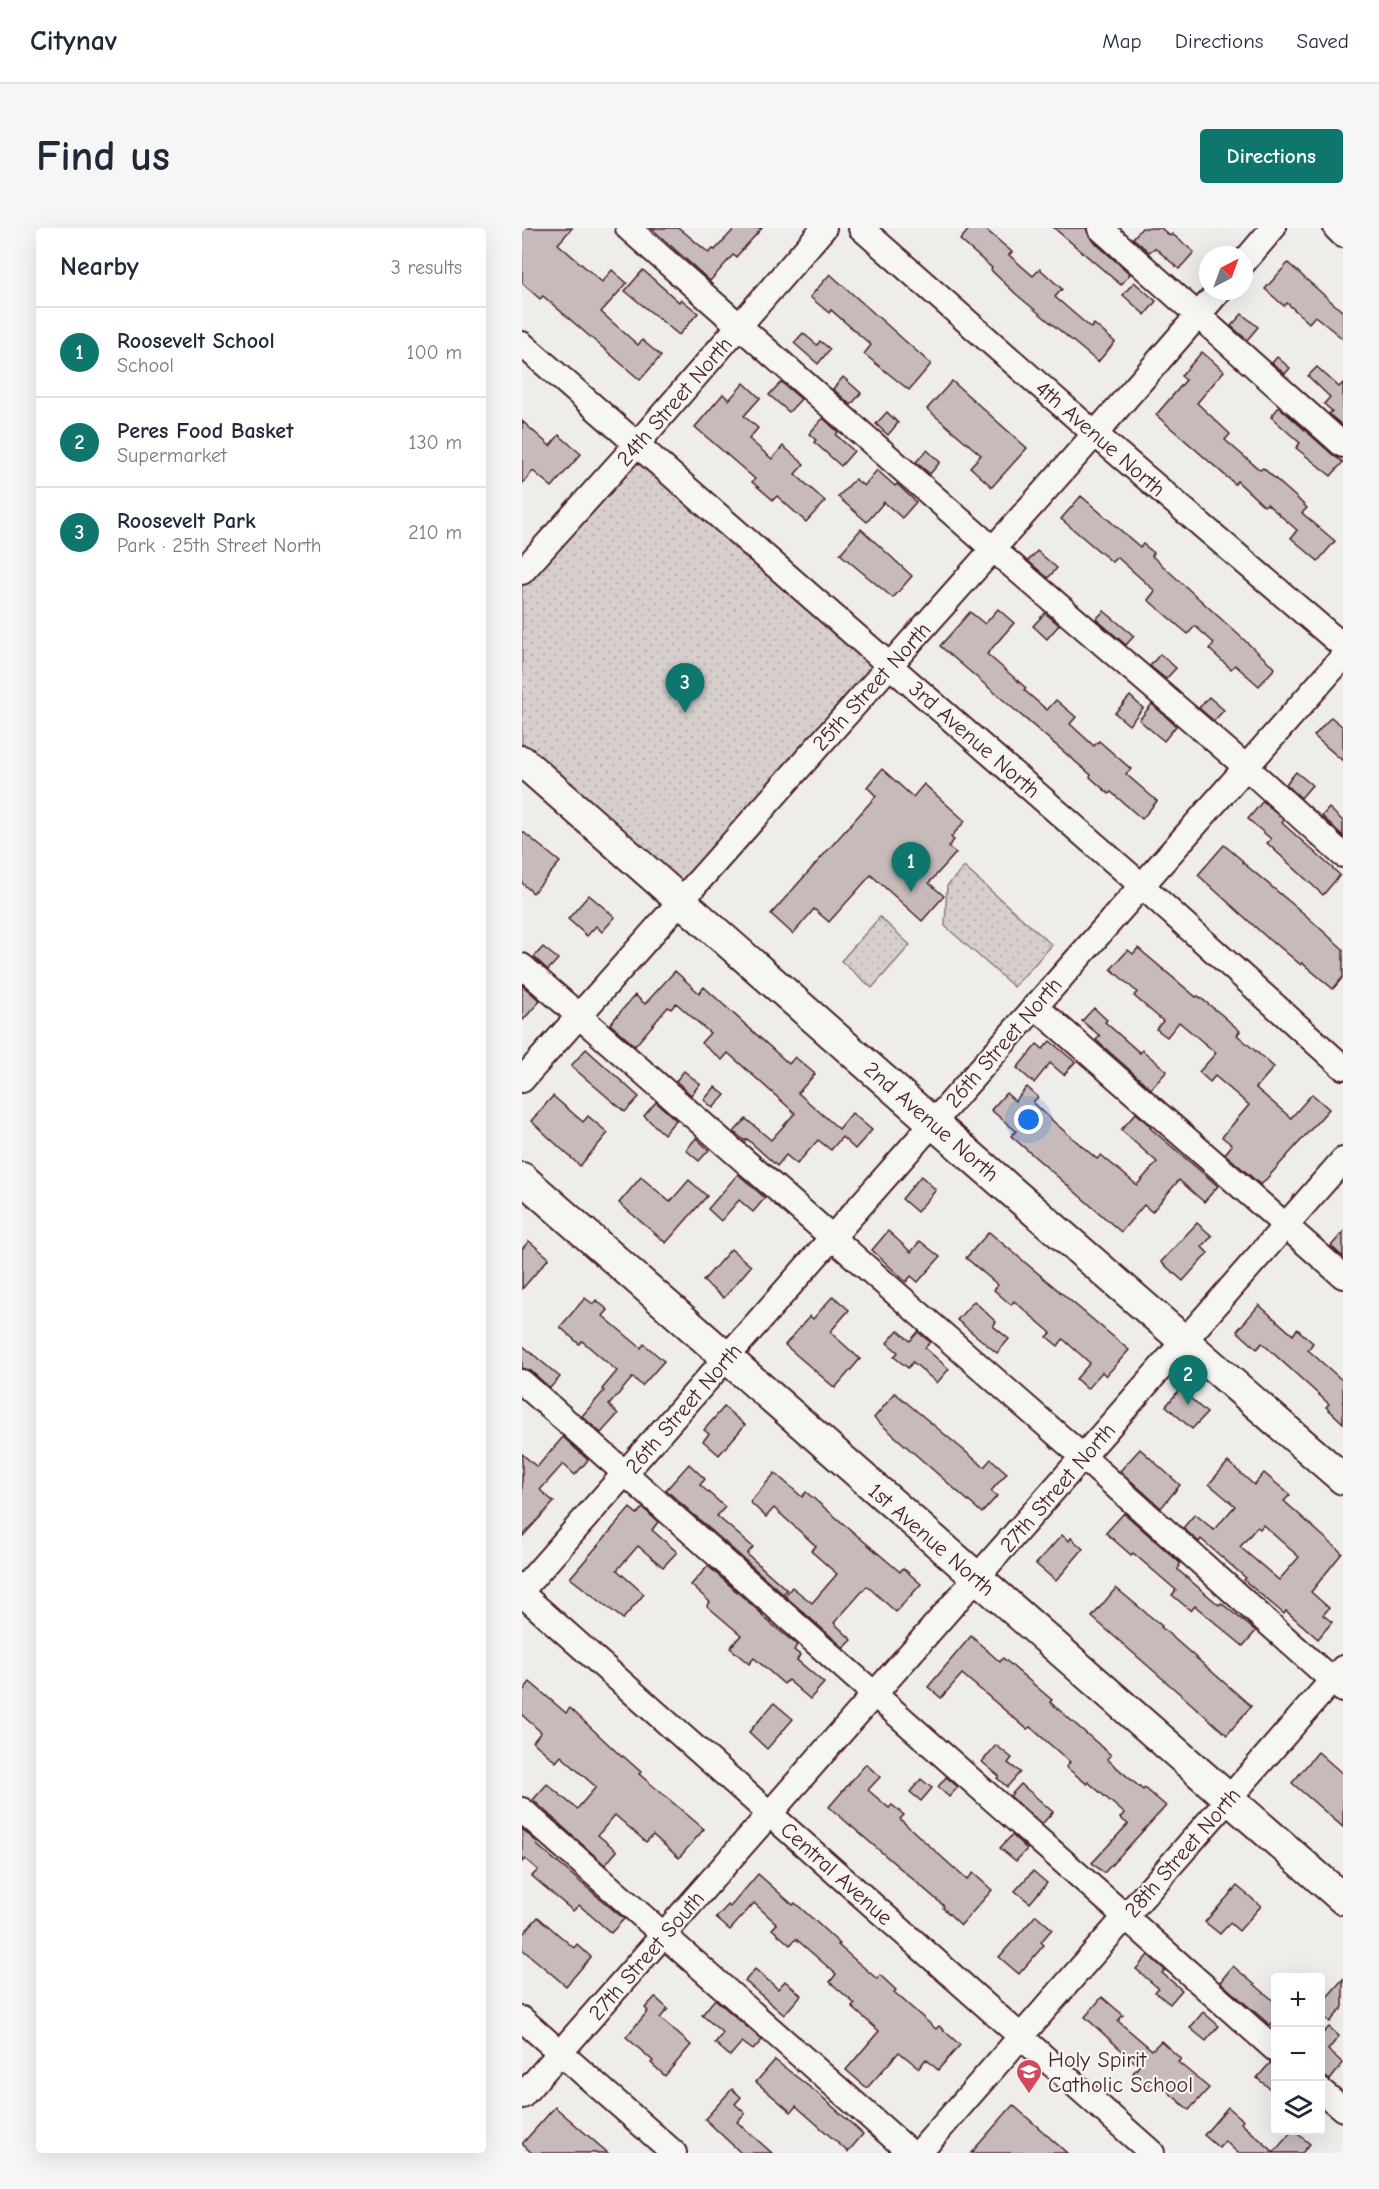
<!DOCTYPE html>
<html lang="en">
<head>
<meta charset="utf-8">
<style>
  :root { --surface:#fff; --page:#f6f6f7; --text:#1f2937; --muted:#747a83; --line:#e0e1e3; --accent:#0f766e }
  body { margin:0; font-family:"Comic Neue",sans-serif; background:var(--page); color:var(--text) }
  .controls { position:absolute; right:18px; bottom:18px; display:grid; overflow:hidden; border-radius:6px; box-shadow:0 6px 24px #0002 }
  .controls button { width:54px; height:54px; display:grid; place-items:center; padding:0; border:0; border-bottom:2px solid var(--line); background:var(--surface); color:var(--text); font:30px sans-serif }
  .compass { position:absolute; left:677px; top:18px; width:54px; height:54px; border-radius:50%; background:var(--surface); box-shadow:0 6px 24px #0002; rotate:41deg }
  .you { position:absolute; left:507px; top:892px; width:21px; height:21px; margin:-15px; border:4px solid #fff; border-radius:50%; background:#1a73e8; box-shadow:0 0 0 9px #1a73e833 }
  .badge { display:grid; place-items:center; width:39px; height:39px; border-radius:50%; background:var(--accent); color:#fff; font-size:20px; font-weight:700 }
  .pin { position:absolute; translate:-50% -50px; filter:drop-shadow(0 2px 3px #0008) }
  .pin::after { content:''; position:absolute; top:32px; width:21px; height:18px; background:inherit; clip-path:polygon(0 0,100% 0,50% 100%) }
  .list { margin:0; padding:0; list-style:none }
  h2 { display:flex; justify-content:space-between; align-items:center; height:78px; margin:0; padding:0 24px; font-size:26px }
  h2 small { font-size:20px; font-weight:400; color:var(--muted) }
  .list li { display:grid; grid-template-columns:39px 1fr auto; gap:18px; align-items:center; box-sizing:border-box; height:90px; padding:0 24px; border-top:2px solid var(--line) }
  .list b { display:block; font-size:22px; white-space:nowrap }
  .list p { margin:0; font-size:20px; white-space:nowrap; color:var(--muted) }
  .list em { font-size:20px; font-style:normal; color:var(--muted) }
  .icon { flex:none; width:33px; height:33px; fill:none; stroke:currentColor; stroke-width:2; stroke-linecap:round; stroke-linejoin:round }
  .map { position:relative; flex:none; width:821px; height:1925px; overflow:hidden; border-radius:6px }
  header { display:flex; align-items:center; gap:36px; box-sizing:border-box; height:84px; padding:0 30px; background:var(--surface); border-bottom:2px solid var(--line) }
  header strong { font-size:28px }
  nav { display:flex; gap:33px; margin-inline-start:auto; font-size:21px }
  .intro { display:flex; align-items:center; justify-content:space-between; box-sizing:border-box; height:144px; padding:0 36px }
  h1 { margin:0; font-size:42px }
  .button { padding:15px 27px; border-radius:6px; background:var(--accent); color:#fff; font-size:21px; font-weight:700 }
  main { display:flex; gap:36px; padding:0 36px }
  aside { flex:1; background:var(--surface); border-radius:6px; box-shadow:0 6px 24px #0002 }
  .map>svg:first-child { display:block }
  .park { fill:url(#park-dots); stroke:#90777c; stroke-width:1.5 }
  .building { fill:#c6babb; stroke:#4a1f2b; stroke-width:1.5; fill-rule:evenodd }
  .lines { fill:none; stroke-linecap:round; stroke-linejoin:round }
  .minor-casing { stroke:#4a1f2b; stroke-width:28 }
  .major-casing { stroke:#4a1f2b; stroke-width:34 }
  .minor { stroke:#f6f6f2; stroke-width:24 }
  .major { stroke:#f6f6f2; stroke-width:30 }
  .labels { text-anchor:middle; stroke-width:4.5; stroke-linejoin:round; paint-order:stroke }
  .street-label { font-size:22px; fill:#4a1f2b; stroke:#f6f6f2 }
  .poi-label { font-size:22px; fill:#4a1f2b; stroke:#f6f6f2; text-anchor:start }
</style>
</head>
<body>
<header>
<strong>Citynav</strong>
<nav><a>Map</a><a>Directions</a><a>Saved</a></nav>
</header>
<div class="intro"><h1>Find us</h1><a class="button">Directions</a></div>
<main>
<aside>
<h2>Nearby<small>3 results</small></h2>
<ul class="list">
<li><span class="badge">1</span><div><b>Roosevelt School</b><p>School</p></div><em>100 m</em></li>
<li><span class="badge">2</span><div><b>Peres Food Basket</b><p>Supermarket</p></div><em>130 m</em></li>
<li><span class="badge">3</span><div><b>Roosevelt Park</b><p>Park · 25th Street North</p></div><em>210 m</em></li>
</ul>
</aside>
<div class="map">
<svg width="821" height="1925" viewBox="0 0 821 1925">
  <defs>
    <pattern id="park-dots" width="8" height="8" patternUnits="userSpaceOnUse" patternTransform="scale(1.5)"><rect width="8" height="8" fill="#d7cfce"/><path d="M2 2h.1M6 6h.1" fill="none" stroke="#bab1b1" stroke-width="1.8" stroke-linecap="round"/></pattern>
  </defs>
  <rect width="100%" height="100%" fill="#efedea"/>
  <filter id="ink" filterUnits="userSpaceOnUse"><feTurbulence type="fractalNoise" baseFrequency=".0167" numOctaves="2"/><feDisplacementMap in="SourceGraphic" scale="12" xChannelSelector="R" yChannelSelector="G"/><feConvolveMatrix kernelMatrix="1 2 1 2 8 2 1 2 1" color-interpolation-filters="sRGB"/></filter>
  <g filter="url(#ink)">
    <g class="park">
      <polygon points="115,216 368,437 159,672 0,533 0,344"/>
      <polygon points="442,639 530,717 492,759 423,698 425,658"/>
      <polygon points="358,689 388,717 350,760 319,733"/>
    </g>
    <g class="building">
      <polygon points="0,0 50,0 36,16 80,54 90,42 105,55 79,84 116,117 120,112 139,128 118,152 21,68 18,71 0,55"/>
      <polygon points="129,0 157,0 187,25 191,21 193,22 213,0 240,0 214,29 211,27 188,53"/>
      <polygon points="448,0 462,0 490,24 487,27 511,48 518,41 540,61 533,69 569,100 572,96 593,114 576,134 495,67 469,42 470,40 438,12"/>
      <polygon points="532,0 564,0 569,11 608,46 599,57"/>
      <polygon points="620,0 639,0 648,8 650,6 672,24 657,41 633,20 627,24 611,10"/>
      <polygon points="766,35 821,84 821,111 793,88 787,95 765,75 762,78 743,61"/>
      <polygon points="121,42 157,74 159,71 176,85 157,107 103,63"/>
      <polygon points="308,46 409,136 387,162 342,126 349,117 309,82 307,85 288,69"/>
      <polygon points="612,54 634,73 623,87 601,67"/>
      <polygon points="720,86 736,99 725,112 709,98"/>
      <polygon points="281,105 295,117 298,113 308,121 296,136 272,115"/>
      <polygon points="680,124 702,143 675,175 708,206 703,212 738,242 741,240 775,270 785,280 780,285 813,313 796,333 769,310 775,302 745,276 742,278 715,253 713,256 634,187 664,152 659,148"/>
      <polygon points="755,129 768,140 763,146 750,135"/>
      <polygon points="795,139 817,159 821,155 821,198 807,186 810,183 802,176 808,169 786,148"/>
      <polygon points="321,149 339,165 329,177 311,161"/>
      <polygon points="430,153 505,220 470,259 448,239 459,227 405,181"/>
      <polygon points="259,154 279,171 267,184 247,167"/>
      <polygon points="222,155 238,170 222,188 236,200 227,211 250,231 261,218 282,236 273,246 303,273 284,294 255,268 251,272 230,254 233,251 173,199 201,166 207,172"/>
      <polygon points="757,179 812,228 821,234 809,248 774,220 778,215 749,189"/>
      <polygon points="365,184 376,195 366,207 354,196"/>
      <polygon points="301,190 316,204 314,207 332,223 319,238 292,214 294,212 287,206"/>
      <polygon points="0,193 28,218 37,207 59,226 30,259 11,243 0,256"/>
      <polygon points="405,222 418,234 408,246 394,234"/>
      <polygon points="355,242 373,258 375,256 394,274 380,290 362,274 345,294 316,269 333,251 342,258"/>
      <polygon points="559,268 618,319 621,316 632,325 630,328 753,440 737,458 713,437 709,441 687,421 692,415 673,398 666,406 626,372 633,363 595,329 590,334 539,291"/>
      <polygon points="339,301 390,348 371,370 318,326"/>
      <polygon points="515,323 535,340 526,350 506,333"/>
      <polygon points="476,381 492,395 465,426 504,460 502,462 525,482 534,472 554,489 548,496 572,518 577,513 609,541 604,546 635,573 620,591 589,564 587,566 568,549 569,547 418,418 448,384 463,396"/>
      <polygon points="582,383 612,408 604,417 574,391"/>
      <polygon points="523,385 537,397 525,411 511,398"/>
      <polygon points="638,426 654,440 644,451 628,438"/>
      <polygon points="608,468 621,480 607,497 593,485"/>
      <polygon points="687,469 702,482 692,493 677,480"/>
      <polygon points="630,476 654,498 642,513 617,492"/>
      <polygon points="809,489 821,499 821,533 792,508"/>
      <polygon points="360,541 391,569 402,556 443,593 429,609 432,612 426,619 434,625 407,655 422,668 400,693 349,647 307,694 292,681 271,706 249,686 354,568 345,559"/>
      <polygon points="774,544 790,557 779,570 764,556"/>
      <polygon points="741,573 762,592 760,595 818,647 801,667 745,615 749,611 726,591"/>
      <polygon points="807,580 821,593 821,608 800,588"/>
      <polygon points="0,603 38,634 11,665 0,655"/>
      <polygon points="702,617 721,633 720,634 780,684 821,721 821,749 811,761 780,735 779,737 753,715 752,716 676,647"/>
      <polygon points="67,667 93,689 80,704 74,698 65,708 46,691"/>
      <polygon points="21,719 36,731 26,742 12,729"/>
      <polygon points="616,720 674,769 676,768 700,787 718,803 715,807 752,839 734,860 769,890 790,866 807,881 739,957 703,926 710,917 700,909 727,877 693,848 688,854 677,844 694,825 657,794 645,809 634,801 641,793 612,768 615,764 589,741 606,722 611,726"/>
      <polygon points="153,743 177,765 182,759 267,836 273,829 293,846 276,865 317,901 330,885 350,902 333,921 320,909 309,922 296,912 275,936 264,927 255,938 225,911 223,913 212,904 224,891 249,912 273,885 206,825 200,832 179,815 188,805 154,775 149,781 146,779 113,818 88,796 113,767 123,776"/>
      <polygon points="0,757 18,773 0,793"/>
      <polygon points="572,780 585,792 583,794 618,825 620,822 645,843 629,861 574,812 578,808 560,793"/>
      <polygon points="528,813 553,834 542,847 528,835 512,855 495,840 515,816 521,821"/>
      <polygon points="64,821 117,869 103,884 49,838"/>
      <polygon points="162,843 178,856 169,867 154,853"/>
      <polygon points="193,859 203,867 191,880 182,872"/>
      <polygon points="505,859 516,869 511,874 533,895 575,931 579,927 615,957 635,934 599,902 614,885 629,899 628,900 696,958 682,974 657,952 630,984 622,977 599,1004 489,908 494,903 469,882 484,865 493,873"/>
      <polygon points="31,868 61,894 66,888 86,905 58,938 9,893"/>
      <polygon points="134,874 154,892 142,906 122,888"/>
      <polygon points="174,910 187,922 177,933 164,922"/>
      <polygon points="216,946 243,970 231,984 217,972 199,993 186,981"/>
      <polygon points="399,948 414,962 395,984 380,971"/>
      <polygon points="119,949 148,974 167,952 185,968 144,1015 97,975"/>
      <polygon points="675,995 690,1008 680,1019 686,1025 661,1053 639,1034"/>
      <polygon points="366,1003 389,1024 398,1013 418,1029 396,1054 389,1048 384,1054 350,1022"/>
      <polygon points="467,1004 607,1122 584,1148 580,1144 565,1161 554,1151 568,1135 541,1111 536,1118 525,1109 529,1105 492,1073 489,1077 472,1062 476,1057 444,1030"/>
      <polygon points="821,1004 821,1029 809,1018"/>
      <polygon points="7,1013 27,1030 0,1061 0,1021"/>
      <polygon points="209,1021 229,1038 202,1070 181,1053"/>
      <polygon points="311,1068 327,1082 308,1104 338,1131 313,1160 263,1117 288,1088 291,1091"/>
      <polygon points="63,1070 71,1076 74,1072 86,1082 81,1088 119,1120 122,1116 142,1133 120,1158 111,1149 87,1177 96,1186 79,1205 60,1188 82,1163 80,1161 95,1143 60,1113 57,1116 38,1099"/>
      <polygon points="452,1073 474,1094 471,1098 487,1111 475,1125 435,1092"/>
      <polygon points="737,1077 771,1107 775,1101 791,1115 786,1122 821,1153 821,1195 804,1179 807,1176 740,1115 735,1121 715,1103"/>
      <polygon points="376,1102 388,1113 396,1104 408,1114 403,1120 427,1141 415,1155 391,1134 386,1140 372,1129 376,1124 365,1115"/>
      <polygon points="0,1117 38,1149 28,1160 9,1143 0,1140"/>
      <polygon points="658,1161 685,1185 670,1201 644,1178"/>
      <polygon points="373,1165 462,1239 469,1231 485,1245 469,1263 475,1268 460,1285 352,1190"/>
      <polygon points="202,1179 223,1197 197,1227 181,1213 187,1206 182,1202"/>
      <polygon points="41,1209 66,1232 53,1247 41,1236 18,1262 32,1274 0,1309 0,1226 15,1239"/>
      <polygon points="618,1221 658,1257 639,1280 598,1243"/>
      <path d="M 706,1234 L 732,1257 L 742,1245 L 768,1267 L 762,1273 L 820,1325 L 789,1364 L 807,1380 L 801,1387 L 810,1394 L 796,1411 L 764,1383 L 762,1386 L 737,1365 L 722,1352 L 724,1350 L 679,1311 L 677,1314 L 661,1300 L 673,1286 L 692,1302 L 713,1278 L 687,1256 ZM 741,1297 L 777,1329 L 757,1352 L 718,1319 L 735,1299 L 738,1301 Z"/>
      <polygon points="167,1236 183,1251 178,1257 203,1279 195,1288 231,1319 225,1326 265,1362 261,1366 144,1262"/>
      <polygon points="253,1245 280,1269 284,1264 378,1344 381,1340 399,1356 374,1384 345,1358 312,1395 330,1412 322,1420 263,1368 270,1359 290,1375 315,1346 289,1323 294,1318 252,1280 244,1289 228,1274"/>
      <polygon points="108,1280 115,1286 121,1280 136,1294 130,1302 155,1324 141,1339 116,1318 95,1342 122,1366 101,1391 48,1350"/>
      <polygon points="602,1285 658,1335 656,1342 697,1377 699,1375 734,1403 721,1418 673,1378 669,1383 650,1367 654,1362 611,1325 609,1327 584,1305"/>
      <polygon points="540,1307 547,1313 549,1310 561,1321 534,1353 514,1336"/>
      <polygon points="186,1338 241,1387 240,1388 275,1417 272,1422 278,1427 275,1432 302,1455 288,1471 266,1452 262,1456 232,1430 227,1436 208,1420 219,1407 185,1378 188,1374 169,1357"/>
      <polygon points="594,1360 640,1398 639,1399 729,1478 705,1507 570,1389"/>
      <polygon points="449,1408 478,1434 481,1430 530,1472 528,1474 589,1527 585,1531 621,1562 623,1560 644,1578 582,1645 570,1635 606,1596 598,1590 602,1585 566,1554 565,1556 544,1539 548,1534 508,1499 505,1501 440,1446 419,1470 406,1459"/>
      <polygon points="8,1454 44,1485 48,1480 100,1529 101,1528 119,1544 117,1546 182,1601 157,1630 131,1607 124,1614 93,1587 76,1607 95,1623 83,1637 11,1572 25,1556 55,1581 74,1559 39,1528 34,1534 11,1514 19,1504 0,1487 0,1464"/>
      <polygon points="252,1475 271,1491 245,1521 227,1504"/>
      <polygon points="474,1517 490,1530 486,1535 498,1544 485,1559 475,1550 477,1548 460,1534"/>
      <polygon points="796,1524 821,1546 821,1599 770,1555"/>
      <polygon points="344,1536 358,1549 346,1562 367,1580 370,1577 382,1587 378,1591 445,1652 451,1645 470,1662 439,1697 421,1680 422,1678 307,1579"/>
      <polygon points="424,1549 436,1559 427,1569 416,1559"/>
      <polygon points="399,1551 410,1560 399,1573 388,1564"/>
      <polygon points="499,1556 531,1584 520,1596 488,1568"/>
      <polygon points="0,1601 16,1615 15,1617 102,1691 89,1705 57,1677 51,1683 10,1648 16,1642 3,1631 0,1634"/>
      <polygon points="490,1607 505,1621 494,1633 478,1620"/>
      <polygon points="511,1643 525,1655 508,1675 493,1663"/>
      <polygon points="236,1646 271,1677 273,1675 291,1691 318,1716 316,1717 355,1751 358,1747 374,1762 372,1764 414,1801 417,1798 438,1817 416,1842 404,1831 397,1840 377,1824 345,1860 324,1842 357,1803 330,1779 333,1776 308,1754 314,1746 274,1711 268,1717 250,1701 255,1696 232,1675 208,1702 194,1690 206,1677 208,1679"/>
      <polygon points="715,1658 739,1678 717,1703 708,1695 698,1706 683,1694"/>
      <polygon points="514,1687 530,1701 519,1714 522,1717 497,1746 477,1729"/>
      <polygon points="16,1689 52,1720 55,1716 69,1729 44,1758 0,1721 0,1707"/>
      <polygon points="626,1727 643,1742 640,1745 660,1762 648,1776 633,1764 636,1760 614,1741"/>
      <polygon points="711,1738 753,1774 753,1791 748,1797 698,1754"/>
      <polygon points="233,1741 256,1761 263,1753 279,1767 262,1787 223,1753"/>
      <polygon points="821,1751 821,1779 808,1794 798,1785 798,1777"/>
      <polygon points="133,1769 146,1781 138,1790 169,1817 143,1848 129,1835 131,1833 104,1809 126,1783 123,1780"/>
      <polygon points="580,1769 601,1787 596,1793 630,1822 639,1813 659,1831 656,1834 687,1860 667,1882 637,1856 632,1862 611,1845 617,1838 563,1789"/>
      <polygon points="193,1771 240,1812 231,1822 220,1814 208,1828 193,1815 201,1805 180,1787"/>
      <polygon points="681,1784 697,1798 684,1813 668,1800"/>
      <polygon points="807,1799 817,1808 806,1822 821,1835 808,1852 798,1846 798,1808"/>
      <polygon points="253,1832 299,1868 341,1906 326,1924 274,1878 269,1884 234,1854"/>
      <polygon points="748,1835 753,1836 753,1865 735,1850"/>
      <polygon points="210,1861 219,1869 213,1876 223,1885 215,1894 250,1925 219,1925 183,1891"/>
      <polygon points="491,1877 545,1925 449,1925"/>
      <polygon points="33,1879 86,1925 10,1925 0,1916"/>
      <polygon points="706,1879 721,1892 719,1895 752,1924 771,1902 788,1916 780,1925 716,1925 703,1913 697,1920 682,1907"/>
    </g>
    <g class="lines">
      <defs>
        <g id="minor">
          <polyline points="106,0 471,321 724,539 821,627"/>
          <polyline points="339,0 573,206 821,418"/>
          <polyline points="578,0 821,217"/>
          <polyline points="814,0 821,7"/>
          <polyline points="722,34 751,0"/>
          <polyline points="0,116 619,657 821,839"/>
          <polyline points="0,344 115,216 302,0"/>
          <polyline points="0,738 561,1229 821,1462"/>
          <polyline points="513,778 821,1048"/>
          <polyline points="0,852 573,206 697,63"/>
          <polyline points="0,1154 754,1822"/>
          <polyline points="0,1362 821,429"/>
          <polyline points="0,1366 630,1925"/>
          <polyline points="0,1582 389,1925"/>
          <polyline points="0,1791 152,1925"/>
          <polyline points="798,1862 821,1881"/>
          <polyline points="0,1868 821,932"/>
          <polyline points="397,1925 821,1440"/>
        </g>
        <g id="major">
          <polyline points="0,533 411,895 821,1251"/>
          <polyline points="0,950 821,1671"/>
        </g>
      </defs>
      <use href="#minor" class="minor-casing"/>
      <use href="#major" class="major-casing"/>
      <use href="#minor" class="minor"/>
      <use href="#major" class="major"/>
    </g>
  </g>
  <defs>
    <symbol id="school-pin" viewBox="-11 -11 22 30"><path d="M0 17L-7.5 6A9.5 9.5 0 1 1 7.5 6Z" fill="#d1495b" stroke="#f6f6f2"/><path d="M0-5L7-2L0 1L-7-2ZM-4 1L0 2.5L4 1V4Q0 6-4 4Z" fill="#fff"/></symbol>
  </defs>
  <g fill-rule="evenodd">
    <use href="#school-pin" x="492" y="1829" width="30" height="40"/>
  </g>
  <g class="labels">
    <g class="street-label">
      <text transform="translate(152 173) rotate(-49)" y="8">24th Street North</text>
      <text transform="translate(579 210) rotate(41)" y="8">4th Avenue North</text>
      <text transform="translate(349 458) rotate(-48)" y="8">25th Street North</text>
      <text transform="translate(453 511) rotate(41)" y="8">3rd Avenue North</text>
      <text transform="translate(481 814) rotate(-49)" y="8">26th Street North</text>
      <text transform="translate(410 893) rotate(41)" y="8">2nd Avenue North</text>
      <text transform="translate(161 1180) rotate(-49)" y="8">26th Street North</text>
      <text transform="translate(535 1259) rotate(-49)" y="8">27th Street North</text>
      <text transform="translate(410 1311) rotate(41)" y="8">1st Avenue North</text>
      <text transform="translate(660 1624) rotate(-49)" y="8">28th Street North</text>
      <text transform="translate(315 1645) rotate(42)" y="8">Central Avenue</text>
      <text transform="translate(124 1727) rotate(-49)" y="8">27th Street South</text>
    </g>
    <g class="poi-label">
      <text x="526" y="1839">Holy Spirit<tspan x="526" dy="25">Catholic School</tspan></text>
    </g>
  </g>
</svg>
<div class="controls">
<button>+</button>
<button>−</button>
<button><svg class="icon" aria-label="layers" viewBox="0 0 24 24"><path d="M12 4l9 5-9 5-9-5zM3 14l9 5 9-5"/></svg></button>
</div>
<svg class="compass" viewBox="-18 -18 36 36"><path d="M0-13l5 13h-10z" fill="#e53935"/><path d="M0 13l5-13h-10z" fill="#747a83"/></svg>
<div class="you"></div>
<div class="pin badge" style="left:389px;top:664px">1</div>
<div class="pin badge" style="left:666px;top:1177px">2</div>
<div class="pin badge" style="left:163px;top:485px">3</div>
</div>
</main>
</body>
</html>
